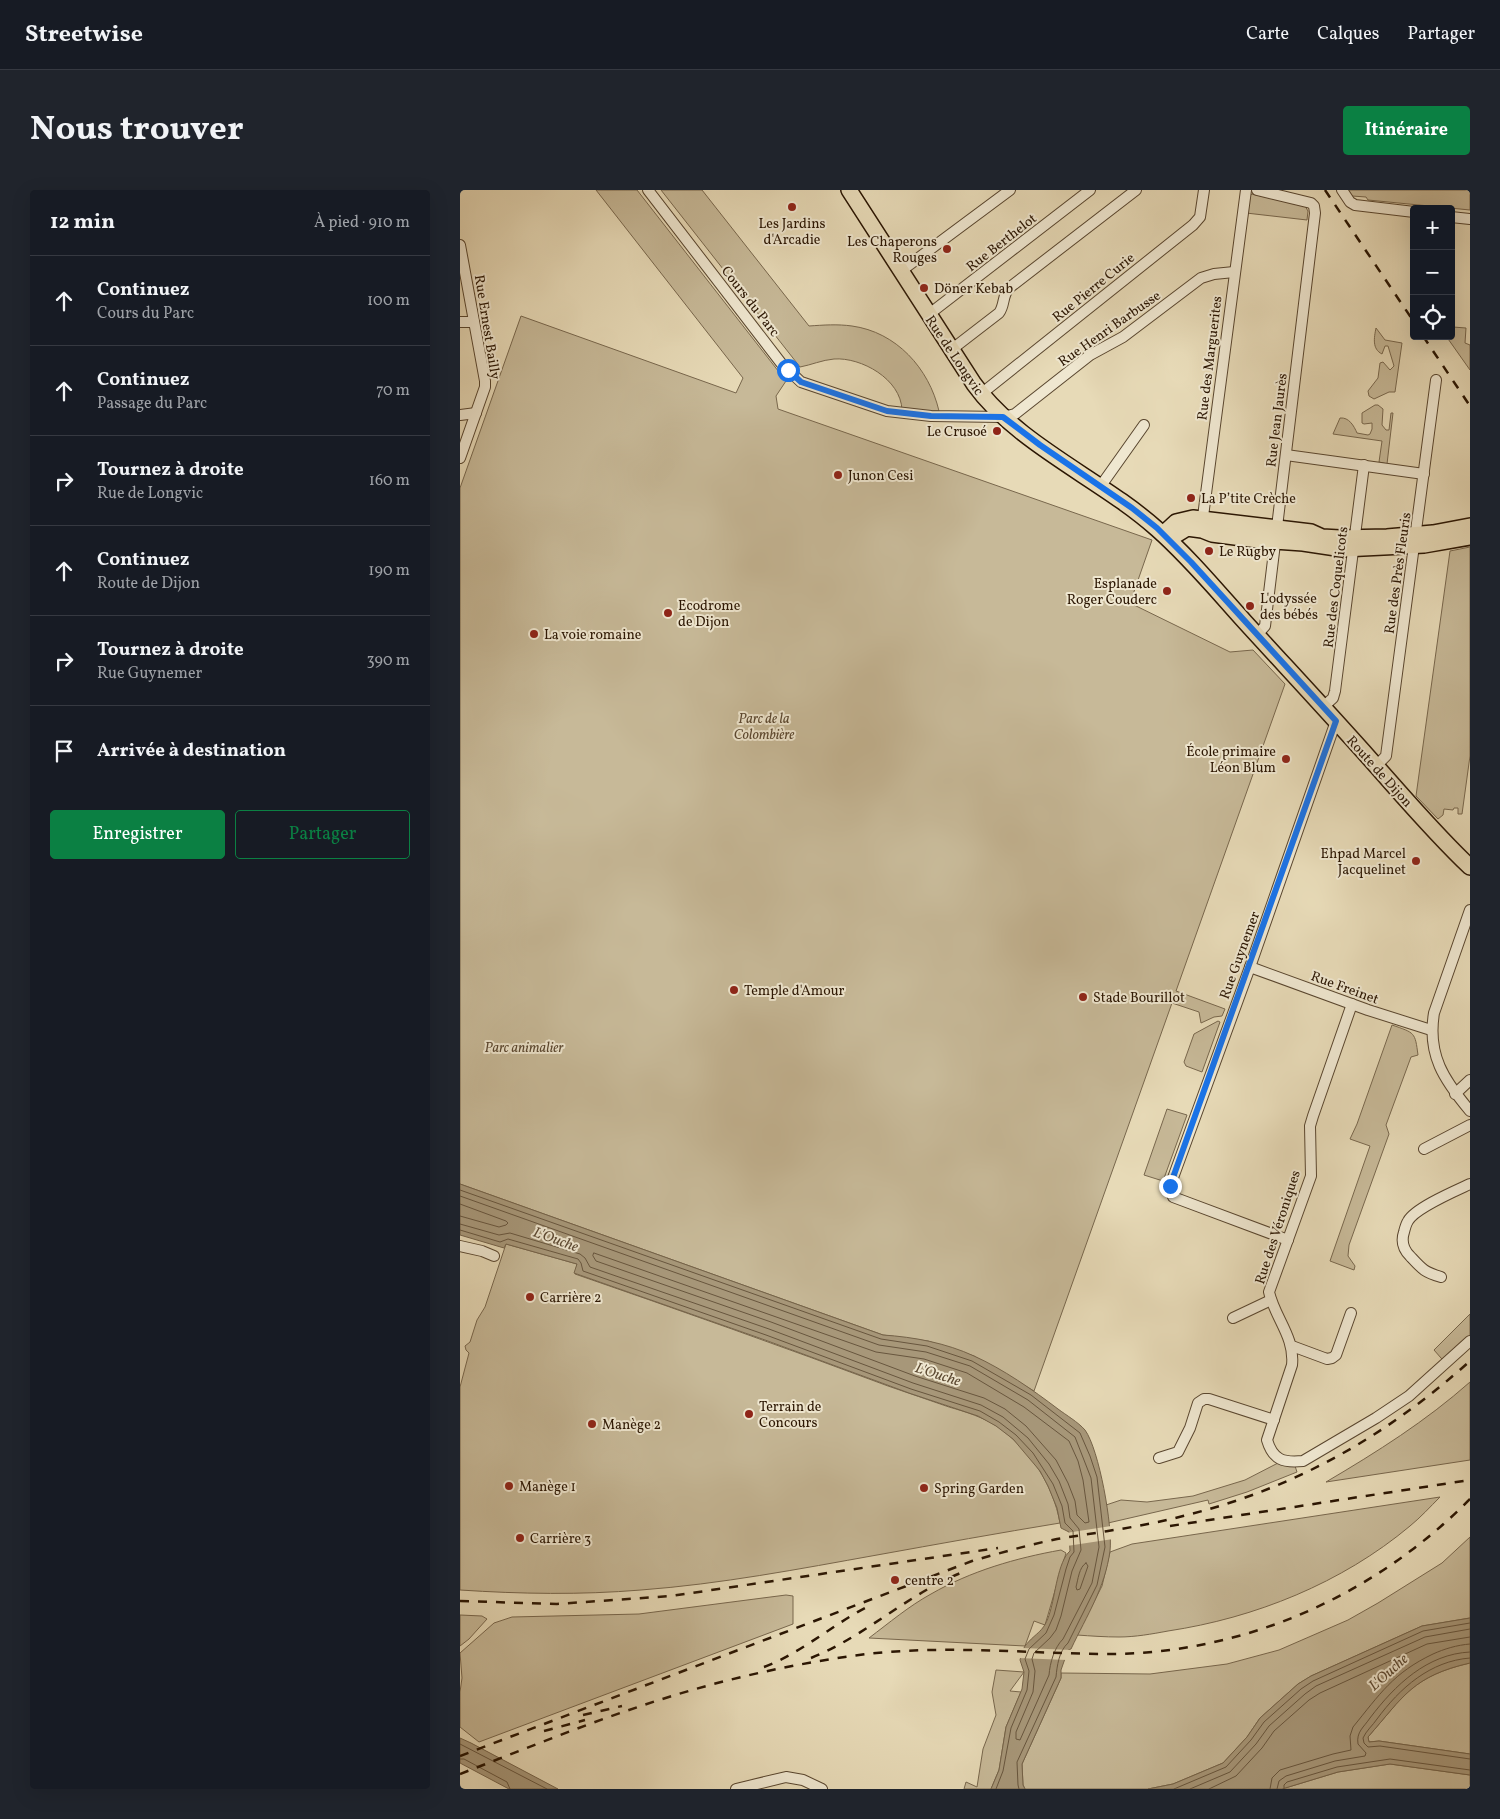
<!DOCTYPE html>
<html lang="fr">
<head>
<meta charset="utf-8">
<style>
  :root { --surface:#171b24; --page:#20242c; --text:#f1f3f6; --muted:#9ea1a6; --line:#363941; --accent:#0b8043 }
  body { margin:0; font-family:Vollkorn,serif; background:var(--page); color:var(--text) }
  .controls { position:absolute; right:15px; top:15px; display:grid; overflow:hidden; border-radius:5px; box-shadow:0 5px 20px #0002 }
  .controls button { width:45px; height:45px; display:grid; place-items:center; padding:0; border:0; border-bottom:1px solid var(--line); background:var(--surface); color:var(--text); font:25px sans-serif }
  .stop { position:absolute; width:15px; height:15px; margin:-11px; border:4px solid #1a73e8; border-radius:50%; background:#fff }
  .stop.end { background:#1a73e8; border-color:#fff; box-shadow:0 1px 5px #0008 }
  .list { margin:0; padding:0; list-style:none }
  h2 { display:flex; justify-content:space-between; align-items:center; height:65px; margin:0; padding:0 20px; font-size:21px }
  h2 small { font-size:16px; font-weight:400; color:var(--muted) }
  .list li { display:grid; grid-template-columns:32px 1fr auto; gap:15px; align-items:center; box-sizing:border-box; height:90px; padding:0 20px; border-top:1px solid var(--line) }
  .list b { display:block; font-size:19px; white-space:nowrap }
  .list p { margin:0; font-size:16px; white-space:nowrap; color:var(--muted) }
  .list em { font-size:16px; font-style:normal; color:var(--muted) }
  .actions { display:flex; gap:10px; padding:15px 20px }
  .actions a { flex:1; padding:11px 0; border:1px solid var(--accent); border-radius:5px; text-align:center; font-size:18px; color:var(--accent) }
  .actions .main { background:var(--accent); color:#fff }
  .icon { flex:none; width:28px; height:28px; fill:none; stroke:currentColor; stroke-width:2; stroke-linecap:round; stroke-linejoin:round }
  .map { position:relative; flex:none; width:1010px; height:1599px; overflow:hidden; border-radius:5px }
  header { display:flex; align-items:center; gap:30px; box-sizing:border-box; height:70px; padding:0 25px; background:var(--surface); border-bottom:1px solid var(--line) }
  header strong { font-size:24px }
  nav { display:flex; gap:28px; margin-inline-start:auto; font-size:18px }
  .intro { display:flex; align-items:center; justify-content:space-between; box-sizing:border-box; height:120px; padding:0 30px }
  h1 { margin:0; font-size:35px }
  .button { padding:12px 22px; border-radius:5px; background:var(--accent); color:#fff; font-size:18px; font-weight:700 }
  main { display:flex; gap:30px; padding:0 30px }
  aside { flex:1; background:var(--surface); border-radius:5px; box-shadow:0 5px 20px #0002 }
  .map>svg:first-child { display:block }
  .green { fill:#c7b998; stroke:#78674d }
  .water { fill:#a79779; stroke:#756349 }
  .pier { fill:#e7dab7 }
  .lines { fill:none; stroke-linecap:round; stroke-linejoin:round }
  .shore { stroke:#68563e; stroke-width:1 }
  .street-casing { stroke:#59462f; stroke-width:12 }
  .primary-casing { stroke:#2a1502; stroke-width:18 }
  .street { stroke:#efe7d0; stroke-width:10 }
  .primary { stroke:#e7dab7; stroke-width:15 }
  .rail { stroke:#2a1502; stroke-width:2.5; stroke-dasharray:9 9; stroke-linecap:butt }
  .route { stroke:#1a73e8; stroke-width:6 }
  .poi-dot { fill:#8f2418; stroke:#efe7d0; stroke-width:2 }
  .labels { text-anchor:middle; stroke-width:4; stroke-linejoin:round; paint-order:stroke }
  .poi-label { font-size:14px; fill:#2a1502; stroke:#efe7d0; text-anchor:start }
  .street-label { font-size:14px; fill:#2a1502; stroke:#efe7d0 }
  .park-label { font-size:14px; font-style:italic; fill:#59462f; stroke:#efe7d0 }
  .water-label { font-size:15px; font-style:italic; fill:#5c4932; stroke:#efe7d0 }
</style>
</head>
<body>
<header>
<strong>Streetwise</strong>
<nav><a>Carte</a><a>Calques</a><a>Partager</a></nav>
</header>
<div class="intro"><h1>Nous trouver</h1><a class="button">Itinéraire</a></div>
<main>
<aside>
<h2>12 min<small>À pied · 910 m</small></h2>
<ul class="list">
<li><svg class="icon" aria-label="ahead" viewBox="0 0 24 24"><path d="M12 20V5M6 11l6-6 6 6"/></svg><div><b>Continuez</b><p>Cours du Parc</p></div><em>100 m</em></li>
<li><svg class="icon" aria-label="ahead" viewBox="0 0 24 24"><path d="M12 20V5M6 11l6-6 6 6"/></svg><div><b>Continuez</b><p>Passage du Parc</p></div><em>70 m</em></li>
<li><svg class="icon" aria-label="right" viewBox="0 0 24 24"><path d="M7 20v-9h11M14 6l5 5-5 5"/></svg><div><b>Tournez à droite</b><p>Rue de Longvic</p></div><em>160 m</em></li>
<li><svg class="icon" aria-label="ahead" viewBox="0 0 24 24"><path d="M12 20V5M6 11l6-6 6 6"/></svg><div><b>Continuez</b><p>Route de Dijon</p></div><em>190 m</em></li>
<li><svg class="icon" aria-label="right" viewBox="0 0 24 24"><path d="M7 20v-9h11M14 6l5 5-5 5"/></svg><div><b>Tournez à droite</b><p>Rue Guynemer</p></div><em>390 m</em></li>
<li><svg class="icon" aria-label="arrive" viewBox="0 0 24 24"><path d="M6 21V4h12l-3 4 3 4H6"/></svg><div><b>Arrivée à destination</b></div></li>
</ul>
<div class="actions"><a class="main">Enregistrer</a><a>Partager</a></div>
</aside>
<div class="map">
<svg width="1010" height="1599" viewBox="0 0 1010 1599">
  <rect width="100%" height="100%" fill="#e7dab7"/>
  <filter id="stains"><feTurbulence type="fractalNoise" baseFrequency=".004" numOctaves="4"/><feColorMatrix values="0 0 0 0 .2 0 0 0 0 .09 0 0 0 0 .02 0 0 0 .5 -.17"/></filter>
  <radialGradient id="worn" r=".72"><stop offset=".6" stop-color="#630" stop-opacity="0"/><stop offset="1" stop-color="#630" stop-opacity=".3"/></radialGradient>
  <g class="green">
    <polygon points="136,0 177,0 326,191 316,206 318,219 692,350 670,413 770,462 793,460 825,494 716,801 765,819 762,826 754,827 741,833 739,822 712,813 574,1201 514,1166 468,1151 423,1145 0,994 0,298 61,126 276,203 283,188"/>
    <path d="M 201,0 L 242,0 L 349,136 C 363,135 378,134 392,136 C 436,142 469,178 479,221 L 442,220 C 441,189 401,167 374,169 C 362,170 351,175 340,177 Z"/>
    <polygon points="886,0 1010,0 1010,20 908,10 906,7 892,6"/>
    <polygon points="792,4 845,16 848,21 847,30 786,23 788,7"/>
    <polygon points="991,127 993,137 1006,138 1005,153 1010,155 1010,180 986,146 991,146"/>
    <path d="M 916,138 L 925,150 L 942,153 L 935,202 L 929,202 L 914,209 L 909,206 L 908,201 L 918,188 L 920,173 L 923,172 L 930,180 L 934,176 L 928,156 L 925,156 L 922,164 C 912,159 914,148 916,138 Z"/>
    <path d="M 915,215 L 918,215 L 923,219 L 922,235 L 926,240 L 929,240 L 931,223 L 933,223 L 927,274 L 919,272 L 922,251 L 873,244 L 880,228 C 889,227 894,236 897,243 L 908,245 L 910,244 L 912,239 L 912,233 L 904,234 L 902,233 L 902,223 Z"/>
    <polygon points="1010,357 1010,566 1002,624 998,624 998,618 994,618 993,620 984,619 983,625 978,629 956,606 990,361"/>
    <polygon points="758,831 760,832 742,882 726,876 724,872 734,844"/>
    <path d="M 932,835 C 955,843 955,842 958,865 L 951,867 L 926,935 L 929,944 L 889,1055 L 888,1066 L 895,1076 L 894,1080 L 870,1071 L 910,956 L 890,949 L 897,934 Z"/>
    <polygon points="707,919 727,925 703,991 684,985"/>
    <path d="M 46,1054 L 117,1074 L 115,1084 C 219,1120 324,1157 428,1196 C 448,1203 469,1210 489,1217 C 506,1222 523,1227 538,1237 C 570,1260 593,1294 600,1333 C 539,1343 478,1354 417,1365 C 339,1379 261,1394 181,1400 C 121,1405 60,1404 0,1400 L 0,1197 L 9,1163 L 6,1160 L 5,1156 L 10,1152 L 17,1130 L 25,1117 Z"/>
    <polygon points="1010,1124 1010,1155 988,1176 974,1160"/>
    <path d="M 1010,1192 L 1010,1270 L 866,1292 C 917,1262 966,1231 1010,1192 Z"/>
    <polygon points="818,1273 835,1276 837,1282 787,1302 749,1314 748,1310 648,1333 646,1315 661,1310 687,1312 733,1306 785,1290"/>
    <path d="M 980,1307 C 970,1317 961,1327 950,1336 C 882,1393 795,1428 708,1441 C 692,1444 675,1447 659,1447 C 645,1447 631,1446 617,1445 L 642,1396 L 650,1362 L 672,1354 Z"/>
    <polygon points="1010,1347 1010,1428 962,1436 851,1486 838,1494 800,1528 787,1547 763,1573 713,1594 688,1599 565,1599 563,1595 562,1574 601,1488 601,1483 690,1484 767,1474 819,1460 888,1430 918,1413 982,1373"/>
    <path d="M 601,1360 L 606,1363 L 585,1435 L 574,1431 L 565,1456 L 409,1448 C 429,1433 449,1416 471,1404 C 511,1381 556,1368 601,1360 Z"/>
    <polygon points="326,1405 333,1406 333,1434 19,1552 0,1537 0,1502 2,1488 0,1463 34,1433 52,1427 179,1424"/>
    <polygon points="0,1425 22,1426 27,1429 9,1449 0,1456"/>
    <path d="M 1010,1473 L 1010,1564 L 919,1551 L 909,1552 L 908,1547 C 916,1538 923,1529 931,1520 C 953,1492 976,1481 1010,1473 Z"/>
    <polygon points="536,1480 564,1482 550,1501 561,1502 546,1537 539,1580 531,1599 504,1599 506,1592 517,1597 523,1559 536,1525 532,1502"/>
    <polygon points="930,1574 1010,1585 1010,1599 822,1599 878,1582"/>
  </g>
  <g class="water">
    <path d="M 0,994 L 423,1145 C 454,1147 486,1153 514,1166 C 543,1179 573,1200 598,1219 C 606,1225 618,1232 625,1240 C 639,1259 653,1337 650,1361 C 645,1398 627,1425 611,1459 L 608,1460 L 601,1480 L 601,1488 L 562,1574 L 563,1595 L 565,1599 L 531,1599 L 539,1580 L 546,1537 L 562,1499 L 564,1482 L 560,1470 C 561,1466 563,1459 565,1456 C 577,1441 584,1443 590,1422 C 595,1406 598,1371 610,1361 L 609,1342 L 601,1338 L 597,1318 L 588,1296 L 580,1281 L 553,1249 L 536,1236 L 518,1226 L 449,1203 L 305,1150 L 114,1083 L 117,1074 L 46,1054 L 44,1058 L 0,1045 Z"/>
    <path d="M 1010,1428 L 1010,1473 C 953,1486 944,1506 908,1547 L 909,1552 L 919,1551 L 1010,1564 L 1010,1585 L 930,1574 L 878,1582 L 822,1599 L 688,1599 L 713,1594 L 763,1573 L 787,1547 L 800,1528 L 838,1494 L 851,1486 L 962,1436 Z"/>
    <polygon points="0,1548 11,1553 98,1599 49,1599 0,1573"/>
  </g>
  <g class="pier">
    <polygon points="651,1336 653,1349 607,1356 606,1343"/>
    <polygon points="562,1458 613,1460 610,1461 607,1470 558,1468"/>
  </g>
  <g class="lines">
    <g class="shore">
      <path d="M 0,1000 L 421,1149 L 467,1156 L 512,1171 L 571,1205 L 620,1243 L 630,1266 L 637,1287 L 645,1357 L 637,1395 L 608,1453 C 599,1461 597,1476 596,1487 L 557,1572 L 558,1595 L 559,1599"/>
      <path d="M 0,1006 L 419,1155 L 466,1162 L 510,1176 L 568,1210 L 615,1247 L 631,1288 L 639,1357 L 632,1393 L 603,1449 C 594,1458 590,1473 589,1485 L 560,1550 L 556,1549 L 556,1542 L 573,1502 L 575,1481 L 572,1469 L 574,1463 L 590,1448 L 596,1440 L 601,1426 L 612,1381 L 621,1360 L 619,1339 L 610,1328 L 608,1314 L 599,1291 L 589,1274 L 568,1248 L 543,1227 L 521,1215 L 453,1193 L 309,1139 L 130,1077 L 125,1068 L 120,1064 L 50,1043 L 39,1045 L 0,1034"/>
      <polyline points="0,1014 46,1031 48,1033 46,1035 39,1037 0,1026"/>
      <polyline points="0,1040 40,1052 48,1049 118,1069 121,1073 123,1081 306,1145 451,1199 520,1221 539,1232 556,1245 573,1263 593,1294 602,1316 605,1333 613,1341 614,1362 610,1367 606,1379 594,1425 586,1443 569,1459 565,1469 569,1481 567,1500 551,1538 543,1581 536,1599"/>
      <polygon points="134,1063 416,1162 464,1169 507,1183 564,1217 609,1251 618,1271 623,1290 629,1332 625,1333 617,1325 615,1311 608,1293 596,1270 566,1236 545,1219 524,1208 455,1186 311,1132 136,1071 133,1066"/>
      <path d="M 626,1373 L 628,1376 L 620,1399 L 617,1400 L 616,1397 C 618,1390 619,1377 626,1373 Z"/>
      <path d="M 1010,1468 C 970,1471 940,1498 917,1529 C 913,1535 906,1541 903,1548 L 904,1553 L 908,1557 L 920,1556 L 1010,1569"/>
      <polyline points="0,1554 87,1599"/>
      <polyline points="0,1569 4,1569 47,1592 50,1599"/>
      <polyline points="714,1599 766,1577 791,1550 804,1532 841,1499 853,1491 963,1441 1010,1433"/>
      <polyline points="730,1599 770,1582 796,1554 809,1536 845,1504 856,1496 965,1447 1010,1439"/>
      <polyline points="749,1599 776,1586 802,1558 814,1541 849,1510 860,1503 967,1454 1010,1447"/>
      <path d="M 810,1599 L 812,1588 L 820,1580 L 873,1564 L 891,1560 L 890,1546 L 893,1537 C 920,1504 933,1483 973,1464 C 984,1459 997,1455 1010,1454"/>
      <path d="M 817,1599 L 819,1591 L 826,1586 L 875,1571 L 905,1566 L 906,1563 L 898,1554 C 896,1542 904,1537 910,1528 C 935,1495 967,1464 1010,1462"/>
      <polyline points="824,1599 824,1595 827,1592 877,1577 930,1569 1010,1580"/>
    </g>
    <defs>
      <g id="street">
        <polyline points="188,0 321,173 341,192 427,221 471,226 543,227 555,224 630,165 663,147 741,88 754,84 774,82"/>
        <polyline points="882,0 890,12 895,15 954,22"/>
        <polyline points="991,27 1010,29"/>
        <polyline points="0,55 25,191 25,197 0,268"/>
        <polyline points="441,81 550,0"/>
        <polyline points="468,125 630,0"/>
        <polyline points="0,132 14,132"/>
        <path d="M 491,160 L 539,123 C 545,115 542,106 549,98 L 676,0"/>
        <polyline points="521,204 733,35 740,27 744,0"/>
        <polyline points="0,225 16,223"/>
        <polyline points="826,265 964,284"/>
        <polyline points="640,297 684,235"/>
        <polyline points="742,334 786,0"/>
        <polyline points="797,445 805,436 855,23 854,16 851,13 797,0"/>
        <polyline points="863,517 873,508 875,501 904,275"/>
        <polyline points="916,576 926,566 976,190"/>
        <path d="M 1010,720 L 974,823 C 967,865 984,890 1010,921"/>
        <polyline points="790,777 908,820 971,840"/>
        <path d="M 892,814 L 853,926 L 850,936 L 851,986 L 809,1102 C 815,1128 835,1147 832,1175 L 807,1250 C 813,1270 823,1273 843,1271 L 916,1228 L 949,1206 L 1010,1151"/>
        <polyline points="995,904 1010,890"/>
        <polyline points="964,959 1010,935"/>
        <polyline points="828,1050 713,1007 710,996 790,777 876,531"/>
        <polyline points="0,1056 22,1061 34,1066"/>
        <path d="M 981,1087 C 964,1082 962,1079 950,1066 C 943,1059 941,1051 944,1042 C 945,1038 946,1034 948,1031 C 955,1018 995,1001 1010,994"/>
        <polyline points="773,1128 811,1110"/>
        <polyline points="832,1156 867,1169 872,1168 876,1165 891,1123"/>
        <polyline points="699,1268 718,1262 730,1238 738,1213 744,1209 749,1209 814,1230"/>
        <polyline points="276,1599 326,1587 343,1590 362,1599"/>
      </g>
      <g id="primary">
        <path d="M 389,0 L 514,194 C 558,255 641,289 697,339 C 729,367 757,401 785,432 C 827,478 869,523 910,569 C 943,606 974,643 1010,677"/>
        <polyline points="703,344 716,332 733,328 851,342 862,347 880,348 927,347 973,343 1010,336"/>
        <polyline points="714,346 727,338 742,340 752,344 798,350 843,353 883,359 964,355 1010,347"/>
      </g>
    </defs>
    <use href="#street" class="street-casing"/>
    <use href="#primary" class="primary-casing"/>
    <use href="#street" class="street"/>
    <use href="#primary" class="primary"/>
    <g class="rail">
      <polyline points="865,0 954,132"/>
      <polyline points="963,146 1010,216"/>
      <polyline points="710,1336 1010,1290"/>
      <polyline points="0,1411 97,1414 211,1406 538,1358"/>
      <path d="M 351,1468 C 406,1446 449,1403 503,1382"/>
      <path d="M 304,1477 C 341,1463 371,1436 405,1418"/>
      <polyline points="123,1525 162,1516"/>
      <polyline points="84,1541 125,1530"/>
      <path d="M 0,1566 L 512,1371 C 540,1363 568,1355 597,1349 C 639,1342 682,1337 723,1326 C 834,1299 925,1247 1010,1171"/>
      <path d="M 0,1584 C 70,1557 140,1528 212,1506 C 270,1488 330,1475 391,1466 C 476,1454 557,1463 643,1464 C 782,1465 913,1407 1010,1309"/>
    </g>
  </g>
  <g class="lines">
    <polyline class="route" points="328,180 341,192 427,221 471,226 543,227 580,255 672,318 697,338 731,372 876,531 710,996"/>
  </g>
  <g class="poi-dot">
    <circle cx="332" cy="17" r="5"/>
    <circle cx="487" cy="59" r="5"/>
    <circle cx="464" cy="98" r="5"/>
    <circle cx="537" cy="241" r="5"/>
    <circle cx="378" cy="285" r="5"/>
    <circle cx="731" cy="308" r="5"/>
    <circle cx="749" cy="361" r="5"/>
    <circle cx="707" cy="401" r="5"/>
    <circle cx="790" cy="416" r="5"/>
    <circle cx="208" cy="423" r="5"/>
    <circle cx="74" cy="444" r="5"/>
    <circle cx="826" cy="569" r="5"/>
    <circle cx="956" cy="671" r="5"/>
    <circle cx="274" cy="800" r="5"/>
    <circle cx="623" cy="807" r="5"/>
    <circle cx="70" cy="1107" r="5"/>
    <circle cx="289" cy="1224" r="5"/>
    <circle cx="132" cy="1234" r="5"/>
    <circle cx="49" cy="1296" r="5"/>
    <circle cx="464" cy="1298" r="5"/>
    <circle cx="60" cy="1348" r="5"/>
    <circle cx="435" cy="1390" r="5"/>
  </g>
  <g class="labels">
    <g class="poi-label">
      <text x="332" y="38" text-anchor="middle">Les Jardins<tspan x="332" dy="16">d'Arcadie</tspan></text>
      <text x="477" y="56" text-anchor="end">Les Chaperons<tspan x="477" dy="16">Rouges</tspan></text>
      <text x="474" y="103">Döner Kebab</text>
      <text x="527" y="246" text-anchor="end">Le Crusoé</text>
      <text x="388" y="290">Junon Cesi</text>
      <text x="741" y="313">La P’tite Crèche</text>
      <text x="759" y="366">Le Rugby</text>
      <text x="697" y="398" text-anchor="end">Esplanade<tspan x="697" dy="16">Roger Couderc</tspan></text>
      <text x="800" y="413">L'odyssée<tspan x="800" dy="16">des bébés</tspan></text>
      <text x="218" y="420">Ecodrome<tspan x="218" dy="16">de Dijon</tspan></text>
      <text x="84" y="449">La voie romaine</text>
      <text x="816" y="566" text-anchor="end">École primaire<tspan x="816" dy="16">Léon Blum</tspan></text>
      <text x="946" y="668" text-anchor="end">Ehpad Marcel<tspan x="946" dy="16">Jacquelinet</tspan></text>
      <text x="284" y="805">Temple d'Amour</text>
      <text x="633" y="812">Stade Bourillot</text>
      <text x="80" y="1112">Carrière 2</text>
      <text x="299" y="1221">Terrain de<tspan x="299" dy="16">Concours</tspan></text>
      <text x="142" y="1239">Manège 2</text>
      <text x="59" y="1301">Manège 1</text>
      <text x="474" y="1303">Spring Garden</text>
      <text x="70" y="1353">Carrière 3</text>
      <text x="445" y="1395">centre 2</text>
    </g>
    <g class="street-label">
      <text transform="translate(541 52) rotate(-38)" y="5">Rue Berthelot</text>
      <text transform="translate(633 97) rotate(-39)" y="5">Rue Pierre Curie</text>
      <text transform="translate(291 111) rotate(52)" y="5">Cours du Parc</text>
      <text transform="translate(28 137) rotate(81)" y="5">Rue Ernest Bailly</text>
      <text transform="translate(649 138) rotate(-35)" y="5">Rue Henri Barbusse</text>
      <text transform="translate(495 165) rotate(56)" y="5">Rue de Longvic</text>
      <text transform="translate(749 168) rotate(-83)" y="5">Rue des Marguerites</text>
      <text transform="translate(816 230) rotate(-83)" y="5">Rue Jean Jaurès</text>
      <text transform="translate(937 383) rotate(-82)" y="5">Rue des Près Fleuris</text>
      <text transform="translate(875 397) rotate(-83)" y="5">Rue des Coquelicots</text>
      <text transform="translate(920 581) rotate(48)" y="5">Route de Dijon</text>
      <text transform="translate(779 765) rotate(-70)" y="5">Rue Guynemer</text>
      <text transform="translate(885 797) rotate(20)" y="5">Rue Freinet</text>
      <text transform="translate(817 1037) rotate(-72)" y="5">Rue des Véroniques</text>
    </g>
    <g class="park-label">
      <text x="304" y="533">Parc de la<tspan x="304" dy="16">Colombière</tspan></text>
      <text x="64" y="862">Parc animalier</text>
    </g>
    <g class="water-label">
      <text transform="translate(96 1049) rotate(20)" y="5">L'Ouche</text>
      <text transform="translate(478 1184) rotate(18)" y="5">L'Ouche</text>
      <text transform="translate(928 1482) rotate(-42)" y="5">L'Ouche</text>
    </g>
  </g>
  <rect width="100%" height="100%" filter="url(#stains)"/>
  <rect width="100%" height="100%" fill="url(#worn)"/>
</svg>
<div class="controls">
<button>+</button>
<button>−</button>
<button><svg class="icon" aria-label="locate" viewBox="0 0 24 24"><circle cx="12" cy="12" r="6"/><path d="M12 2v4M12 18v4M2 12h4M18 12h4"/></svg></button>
</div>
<div class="stop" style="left:328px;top:180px"></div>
<div class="stop end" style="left:710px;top:996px"></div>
</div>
</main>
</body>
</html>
